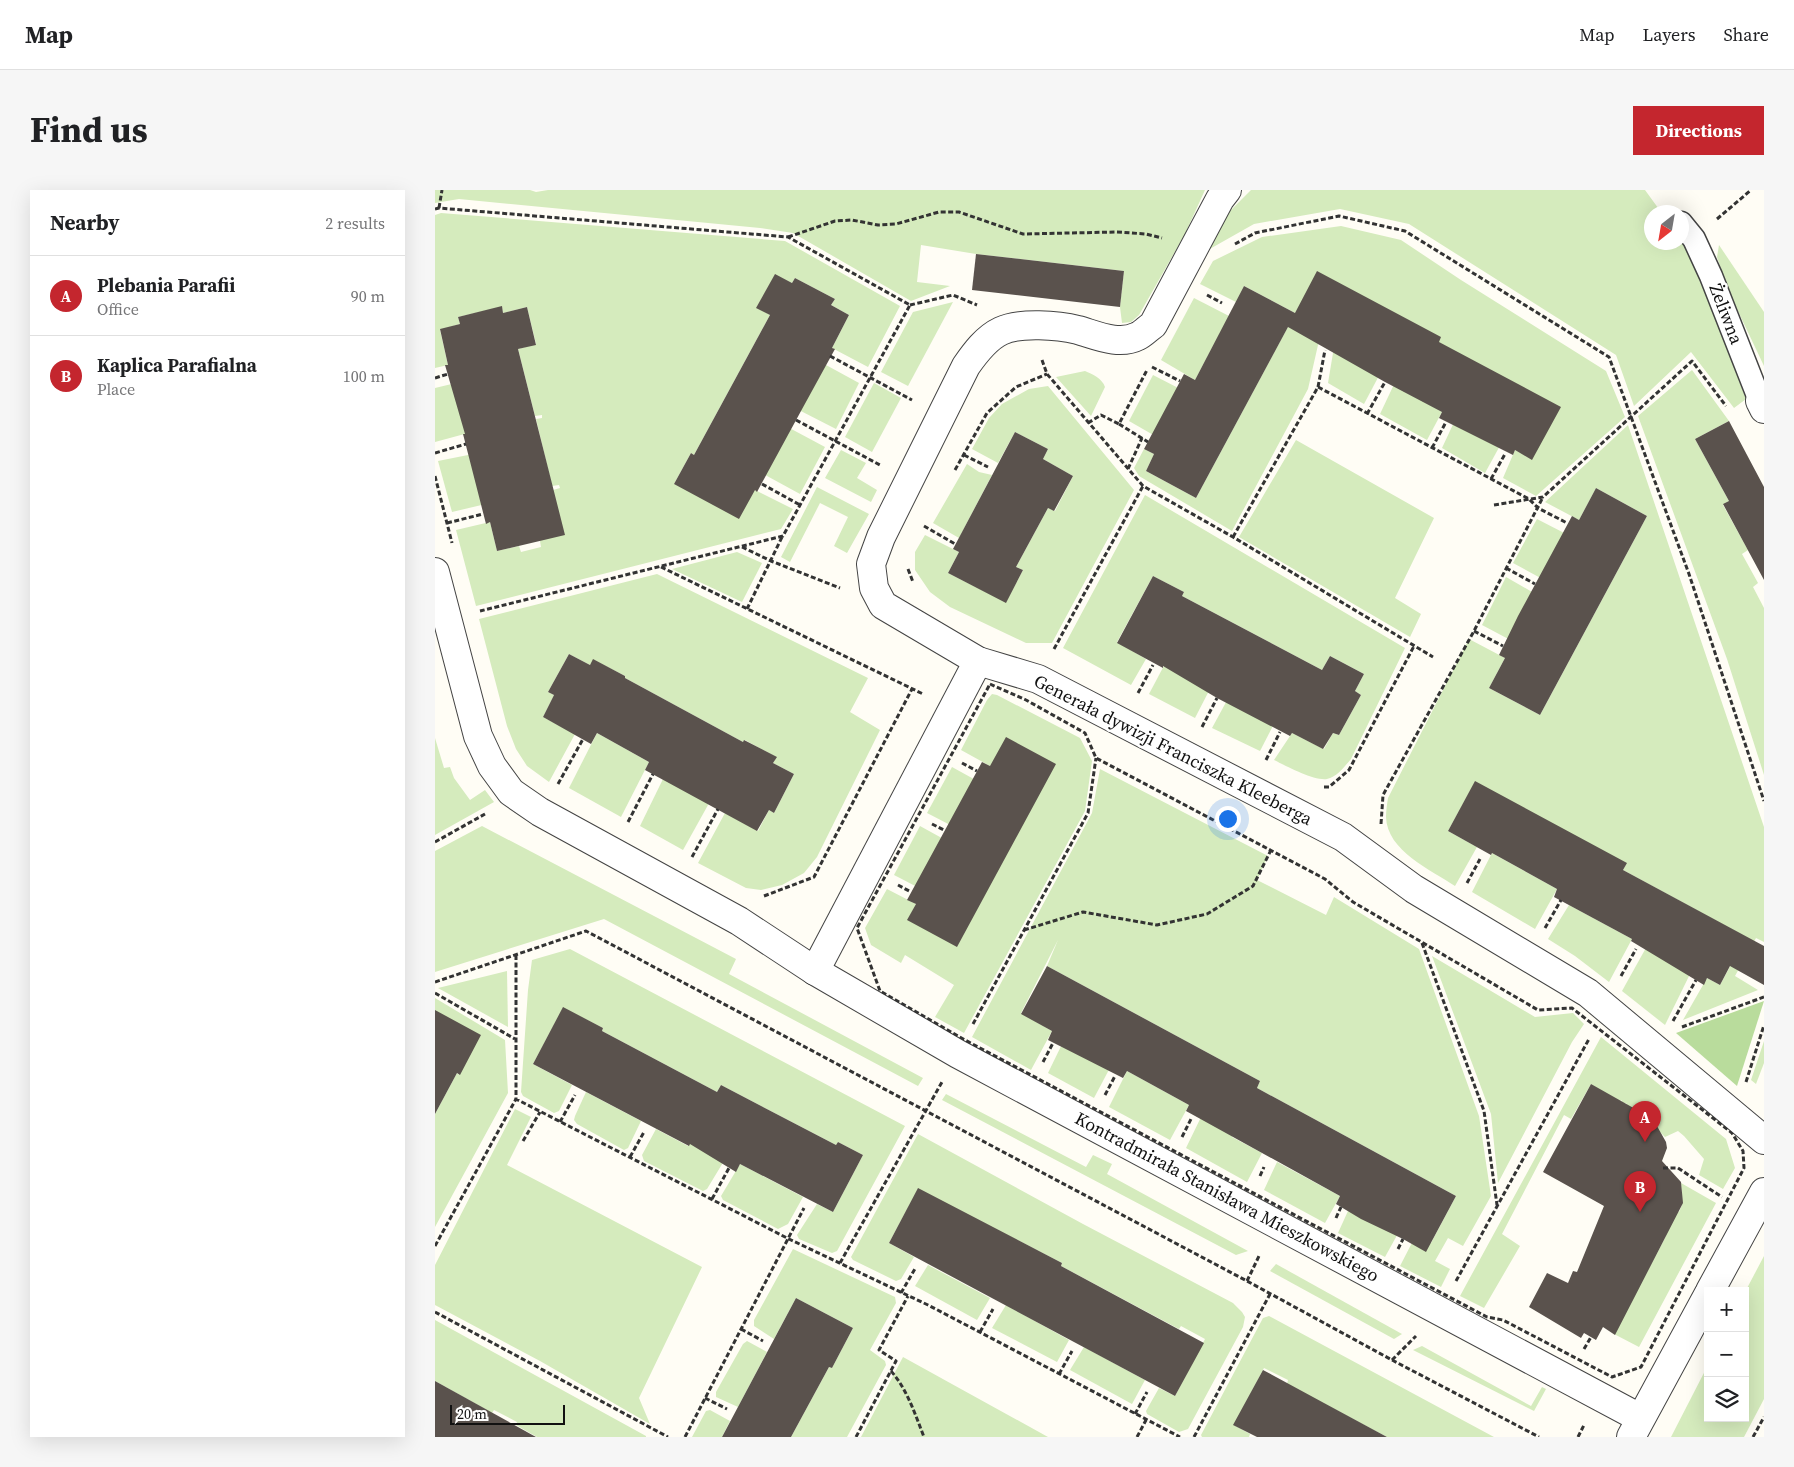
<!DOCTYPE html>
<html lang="en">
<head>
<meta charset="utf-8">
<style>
  :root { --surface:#fff; --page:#f6f6f6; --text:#202124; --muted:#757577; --line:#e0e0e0; --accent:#c4262e }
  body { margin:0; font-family:"Source Serif 4",serif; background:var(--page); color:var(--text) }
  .controls { position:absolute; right:15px; bottom:15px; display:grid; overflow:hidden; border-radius:0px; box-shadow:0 5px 20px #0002 }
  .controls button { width:45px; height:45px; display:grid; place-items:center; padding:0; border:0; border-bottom:1px solid var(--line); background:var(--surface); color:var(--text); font:25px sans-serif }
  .compass { position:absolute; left:1209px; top:15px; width:45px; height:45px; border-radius:50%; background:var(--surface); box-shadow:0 5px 20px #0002; rotate:211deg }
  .scale { position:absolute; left:15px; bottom:12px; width:115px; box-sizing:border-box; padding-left:5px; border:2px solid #111; border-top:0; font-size:14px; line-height:18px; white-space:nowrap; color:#111; -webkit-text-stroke:4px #fff; paint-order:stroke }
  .you { position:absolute; left:792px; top:628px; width:18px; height:18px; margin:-12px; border:4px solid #fff; border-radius:50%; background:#1a73e8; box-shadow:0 0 0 8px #1a73e833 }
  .badge { display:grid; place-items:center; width:32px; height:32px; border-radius:50%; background:var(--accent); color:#fff; font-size:16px; font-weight:700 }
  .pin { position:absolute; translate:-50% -41px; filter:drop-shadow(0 1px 2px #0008) }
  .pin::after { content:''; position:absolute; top:26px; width:18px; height:15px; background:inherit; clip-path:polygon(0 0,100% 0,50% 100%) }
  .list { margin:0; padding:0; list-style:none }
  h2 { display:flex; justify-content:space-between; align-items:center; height:65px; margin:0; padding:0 20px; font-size:21px }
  h2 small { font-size:16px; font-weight:400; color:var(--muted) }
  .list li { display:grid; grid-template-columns:32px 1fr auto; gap:15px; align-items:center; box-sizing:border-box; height:80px; padding:0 20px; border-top:1px solid var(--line) }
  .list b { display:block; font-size:19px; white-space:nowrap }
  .list p { margin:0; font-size:16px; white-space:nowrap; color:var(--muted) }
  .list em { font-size:16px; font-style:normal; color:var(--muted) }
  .icon { flex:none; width:28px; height:28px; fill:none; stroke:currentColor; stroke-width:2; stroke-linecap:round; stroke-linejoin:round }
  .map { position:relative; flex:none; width:1329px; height:1247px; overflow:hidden; border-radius:0px }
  header { display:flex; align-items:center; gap:30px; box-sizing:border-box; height:70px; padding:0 25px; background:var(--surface); border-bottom:1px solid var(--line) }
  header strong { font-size:24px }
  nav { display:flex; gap:28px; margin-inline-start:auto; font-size:18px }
  .intro { display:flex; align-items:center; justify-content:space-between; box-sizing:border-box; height:120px; padding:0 30px }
  h1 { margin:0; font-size:35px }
  .button { padding:12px 22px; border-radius:0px; background:var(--accent); color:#fff; font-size:18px; font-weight:700 }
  main { display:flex; gap:30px; padding:0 30px }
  aside { flex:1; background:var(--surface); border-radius:0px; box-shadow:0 5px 20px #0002 }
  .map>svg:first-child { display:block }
  .green { fill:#d5ebbd }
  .forest { fill:#b9dc9c }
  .building { fill:#5a524d }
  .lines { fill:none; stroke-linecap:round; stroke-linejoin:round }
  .lane-casing { stroke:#444; stroke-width:25 }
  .street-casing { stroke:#444; stroke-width:30 }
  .path { stroke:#333; stroke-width:3; stroke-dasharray:5 2.5; stroke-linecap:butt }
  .lane { stroke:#fff; stroke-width:22 }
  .street { stroke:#fff; stroke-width:28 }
  .labels { text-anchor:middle; stroke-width:5; stroke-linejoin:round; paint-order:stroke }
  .street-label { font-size:18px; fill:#111; stroke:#fff }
</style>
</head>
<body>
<header>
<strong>Map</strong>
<nav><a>Map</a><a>Layers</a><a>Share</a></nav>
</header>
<div class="intro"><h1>Find us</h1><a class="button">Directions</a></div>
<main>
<aside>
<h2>Nearby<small>2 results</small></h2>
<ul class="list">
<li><span class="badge">A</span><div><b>Plebania Parafii</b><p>Office</p></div><em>90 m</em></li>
<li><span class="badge">B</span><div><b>Kaplica Parafialna</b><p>Place</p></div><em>100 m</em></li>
</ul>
</aside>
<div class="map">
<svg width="1329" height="1247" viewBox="0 0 1329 1247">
  <rect width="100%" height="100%" fill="#fffdf5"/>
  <g class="green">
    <polygon points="0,0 95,0 101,2 113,0 770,0 750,44 704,125 696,132 687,133 685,117 689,81 541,64 486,55 482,92 515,96 476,111 358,43 325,38 24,9 0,13"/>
    <polygon points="816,0 1210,0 1226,22 1216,22 1216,52 1247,51 1256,65 1311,209 1299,218 1256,162 1199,216 1181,165 974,34 905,19 819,34 773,60 794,22"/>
    <polygon points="6,23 350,51 465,116 433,177 397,158 414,125 396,115 400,109 360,88 357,93 340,85 322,117 335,125 259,265 256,263 239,294 320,300 358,319 346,339 41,416 21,340 55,332 62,361 84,356 86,362 106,357 105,351 118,300 125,298 124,295 117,296 101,229 107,228 107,225 100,226 83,159 101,154 92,117 68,123 67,117 23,127 25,134 5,140 13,175 0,178 0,25"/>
    <polygon points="906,36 966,50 1026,90 1171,181 1190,227 1101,306 1068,288 1080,260 1097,269 860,123 809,96 801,112 765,94 778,71 827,47"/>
    <polygon points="1284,55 1329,122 1329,176 1292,98 1282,67"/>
    <polygon points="759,108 794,126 760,190 726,170"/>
    <polygon points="518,112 473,196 446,182 478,122"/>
    <polygon points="856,131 887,148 883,155 873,199 797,341 704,286 699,278 709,259 719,264 711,281 761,308"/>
    <polygon points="902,156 947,180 929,214 893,193 898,163"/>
    <polygon points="391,175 424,193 401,239 356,216"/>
    <polygon points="1257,180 1294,231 1260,249 1294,311 1288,315 1313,360 1307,364 1323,393 1318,397 1329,418 1329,585 1292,469 1203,226"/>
    <path d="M 650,181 C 657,184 667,188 670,197 L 656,226 L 621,187 Z"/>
    <polygon points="718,185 753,203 727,250 694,231"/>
    <polygon points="962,188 1007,222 992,250 945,224"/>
    <polygon points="25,192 37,242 0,252 0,198"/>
    <polygon points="439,193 466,208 437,262 410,247"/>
    <polygon points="613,196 699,300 617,453 591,453 515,417 495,402 480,380 480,362 490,345 524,362 513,383 571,412 588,380 581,377 613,318 620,321 638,286 608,269 613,259 580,242 563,273 537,259 554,228 567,214 594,199"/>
    <polygon points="1021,228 1067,252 1050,283 1007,258"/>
    <polygon points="347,234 390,257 365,304 321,280"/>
    <path d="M 1193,235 L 1329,637 L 1329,752 L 1321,748 L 1300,786 L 1323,800 L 1248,830 L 1272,788 L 1285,795 L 1311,747 L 1188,680 L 1191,674 L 1040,592 L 1013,641 L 1042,657 L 1020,696 C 996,680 952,661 951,627 C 951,621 952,614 953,608 L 1034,449 L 1070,468 L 1054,498 L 1105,525 L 1212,326 L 1161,298 L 1144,330 L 1110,312 Z"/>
    <polygon points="861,250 999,328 960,408 986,424 975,447 804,347"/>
    <polygon points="406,260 431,273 422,288 442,300 436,312 390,288"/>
    <polygon points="43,263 55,313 17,322 3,271"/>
    <polygon points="532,274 544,282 557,285 524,348 498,333"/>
    <polygon points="382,297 434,324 412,363 399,356 413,327 385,313 355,372 346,367"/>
    <path d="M 710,305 L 970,458 L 916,569 C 910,576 902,587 892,589 C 879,591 851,576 839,570 L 857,543 L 889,559 L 898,543 L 904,545 L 926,505 L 920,501 L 929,484 L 895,466 L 887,480 L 747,406 L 749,402 L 718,386 L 682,452 L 711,469 L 696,495 L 628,458 Z"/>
    <polygon points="1102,329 1135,346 1111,391 1078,373"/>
    <polygon points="302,362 327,373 307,412 237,379"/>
    <polygon points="222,384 433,488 415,522 445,540 382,667 369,683 347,695 326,700 311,698 263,673 290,623 323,641 334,620 339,623 359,584 338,573 341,567 310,550 308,552 190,488 190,486 159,470 155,475 134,464 113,502 119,505 108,527 140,544 114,592 92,576 81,559 72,536 44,429"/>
    <polygon points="1071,387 1104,406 1079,452 1047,435"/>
    <polygon points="732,470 777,495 760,528 714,504"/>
    <polygon points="796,503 842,528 825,561 777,538"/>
    <polygon points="557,504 562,505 645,548 657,571 650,621 529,843 500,827 519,795 470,765 466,773 436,755 430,738 452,699 481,714 473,730 555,576 526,560 552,510"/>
    <polygon points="162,543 214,572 186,627 134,598"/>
    <polygon points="0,548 9,578 15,577 19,588 35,610 50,600 59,612 0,645"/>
    <polygon points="517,577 546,593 521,638 492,623"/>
    <polygon points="665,579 833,666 822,690 891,725 899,707 984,759 1044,926 1056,1006 1028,1056 1013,1048 1000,1071 1015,1079 1006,1097 965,1076 981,1045 996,1053 1021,1006 822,898 825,891 612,776 623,750 586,823 617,841 596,880 537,847 657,623"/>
    <polygon points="228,589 278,606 248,660 205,636"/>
    <polygon points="47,636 301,769 294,784 488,888 483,896 169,729 0,782 0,661"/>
    <polygon points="485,636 514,652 488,700 459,685"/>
    <polygon points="1057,663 1122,699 1100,739 1037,702"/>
    <polygon points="1134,715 1197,749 1174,792 1140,766 1113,749"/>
    <polygon points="1212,756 1257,780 1230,835 1187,801"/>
    <polygon points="135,759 470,936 402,1061 397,1063 364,1049 362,1045 382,1014 398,1022 428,965 403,952 401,955 286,895 282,902 167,841 168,838 128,818 98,874 137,895 124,921 119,923 88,906 86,902 93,800 97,770"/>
    <polygon points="997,766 1100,827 1138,823 1149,834 1137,852 1063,993 1056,924"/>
    <polygon points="72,781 73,837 3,798"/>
    <polygon points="0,808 70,850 73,903 0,1037 0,924 22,883 24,885 0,820"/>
    <polygon points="1166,847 1291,949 1300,978 1288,999 1264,985 1269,969 1249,946 1243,941 1230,947 1219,936 1222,931 1215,927 1216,926 1210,933 1189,921 1192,914 1190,913 1189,915 1186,914 1187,911 1186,910 1181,918 1156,894 1136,929 1129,925 1067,1044 1085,1056 1049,1118 1025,1106"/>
    <polygon points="630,848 677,874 659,908 613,883"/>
    <polygon points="1329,851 1329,873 1321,894 1316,890"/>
    <polygon points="692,881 754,915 735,950 674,917"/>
    <polygon points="151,902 206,931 193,958 189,960 142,934 139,930 140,926"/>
    <polygon points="511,904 651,977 658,965 677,974 672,984 813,1061 801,1065 507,910"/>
    <polygon points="80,919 96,927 72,975 267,1077 204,1208 215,1234 105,1171 0,1115 0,1075"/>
    <polygon points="768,923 801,940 797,947 827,963 812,992 751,958"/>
    <polygon points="221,939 253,956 258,949 292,966 272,999 268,1001 209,971 207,965"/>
    <polygon points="483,944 648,1034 798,1113 807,1122 810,1127 808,1137 753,1239 744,1242 712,1224 711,1221 724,1198 740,1206 770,1149 746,1136 744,1139 626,1076 627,1073 483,999 454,1053 479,1067 466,1089 461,1091 418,1070 416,1067"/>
    <polygon points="842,972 905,1006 890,1033 829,1000"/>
    <polygon points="305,974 368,1007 353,1034 343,1039 288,1010 286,1006"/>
    <polygon points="1246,993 1281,1013 1204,1157 1179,1144 1230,1048 1239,1019 1244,1022 1247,1015 1243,1012 1247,1002"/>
    <polygon points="913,1021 966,1038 950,1067 903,1043"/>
    <polygon points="358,1059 460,1107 461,1113 435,1160 450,1171 451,1175 412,1247 356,1247 394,1177 397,1178 418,1138 361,1108 339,1149 319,1136 319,1130"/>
    <polygon points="1329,1066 1329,1209 1309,1247 1236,1247 1273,1175 1273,1228 1310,1228 1310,1102"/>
    <polygon points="841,1074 967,1144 959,1149 835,1081"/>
    <polygon points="493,1075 555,1108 542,1130 480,1096"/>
    <polygon points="571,1115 634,1150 622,1172 557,1138"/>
    <polygon points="834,1126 1059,1247 952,1247 852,1194 853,1190 829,1178 799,1235 815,1244 814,1247 767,1247 766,1245 828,1128"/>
    <polygon points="0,1130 211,1246 211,1247 102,1247 81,1235 82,1232 59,1220 57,1223 0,1191"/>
    <polygon points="312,1151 332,1162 303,1217 281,1207 281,1202 308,1154"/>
    <polygon points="987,1156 1096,1216 1107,1197 1111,1199 1099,1221 978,1160"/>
    <polygon points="649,1157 710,1190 697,1214 635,1180"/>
    <polygon points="468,1167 613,1247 426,1247"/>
    <polygon points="275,1220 295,1231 287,1247 257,1247 271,1221"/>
  </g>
  <polygon class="forest" points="1329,811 1302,896 1241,843"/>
  <g class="building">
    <polygon points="541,64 689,81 685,117 537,100"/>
    <polygon points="882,81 1006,147 1004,152 1126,217 1097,270 1080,260 1078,265 1004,228 1007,222 950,192 853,137 761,308 711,281 719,264 709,259 749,184 760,190 809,96 860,123"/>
    <polygon points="340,84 357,93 360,88 400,109 396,115 414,125 397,158 400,159 366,221 322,302 320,300 304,329 239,294 256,263 259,265 335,125 321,118"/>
    <polygon points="67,116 68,123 92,117 101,155 83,159 130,345 62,361 55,332 51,334 28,244 30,244 10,175 13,175 5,139 25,134 23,127"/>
    <polygon points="1294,231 1329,297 1329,390 1288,314 1294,311 1260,249"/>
    <polygon points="580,242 613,259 608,269 638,286 619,321 613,318 581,377 588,380 571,413 513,383 524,362 518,359"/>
    <polygon points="1161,298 1212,326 1105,525 1054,498 1070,468 1064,465 1083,426 1137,326 1144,330"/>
    <polygon points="718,386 749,402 747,406 887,480 895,466 929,484 920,501 926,505 904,545 898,543 888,559 857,543 855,546 782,508 728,476 728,478 682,453"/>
    <polygon points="134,464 155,475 158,469 190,486 190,488 308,552 309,550 342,567 338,573 359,584 339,623 334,620 322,641 210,580 214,572 162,543 156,554 108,527 119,505 113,502"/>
    <polygon points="571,547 621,574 522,757 472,730 481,714 472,710 547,572 555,576"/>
    <polygon points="1040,591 1192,673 1188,680 1329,756 1329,795 1295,776 1285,795 1272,788 1269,795 1196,751 1197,749 1119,707 1122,699 1057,663 1056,665 1013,641"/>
    <polygon points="612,776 825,891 822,898 1021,1006 991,1062 968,1049 926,1029 901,1014 905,1006 751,921 754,915 692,881 688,888 613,850 617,841 586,824"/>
    <polygon points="128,817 168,838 167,841 282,902 286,895 401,955 403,952 428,965 398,1022 305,974 301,982 255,954 254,956 98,874"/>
    <polygon points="0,820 46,845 25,885 22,883 0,924"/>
    <polygon points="1156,894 1218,929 1231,952 1232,958 1227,971 1246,992 1248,1013 1180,1145 1168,1137 1161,1150 1149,1143 1146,1148 1094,1117 1112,1083 1133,1093 1138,1081 1142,1082 1169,1016 1108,982"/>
    <polygon points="483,998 627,1073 626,1076 769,1153 740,1206 454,1053"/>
    <polygon points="361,1108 418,1138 397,1178 394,1177 356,1247 287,1247"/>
    <polygon points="828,1180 889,1213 952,1247 822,1247 798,1235"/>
    <polygon points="0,1191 101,1247 0,1247"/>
  </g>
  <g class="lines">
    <defs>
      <polyline id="lane" points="1246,33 1259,49 1276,86 1325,211"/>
      <g id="street">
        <path d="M 792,0 L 785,9 L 718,135 C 713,138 708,144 703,146 C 684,156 661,145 643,140 C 623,135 585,132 566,141 C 551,148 540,163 531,176 L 446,347 L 436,374 L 439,398 L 448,415 L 543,471 L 603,489 L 908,647 L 979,699 L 1153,803 L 1329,950"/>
        <polyline points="1325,211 1329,219"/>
        <polyline points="0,382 43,546 57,576 76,602 105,622 304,731 380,781 523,864 1205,1228"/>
        <polyline points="380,781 543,471"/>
        <polyline points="1275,1101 1329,1002"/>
        <polyline points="1196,1247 1273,1105"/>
      </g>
    </defs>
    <use href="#lane" class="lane-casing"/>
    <use href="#street" class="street-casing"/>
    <g class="path">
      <polyline points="4,18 7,0"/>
      <polyline points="0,19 4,18 353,47 475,115 348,346 45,421"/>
      <polyline points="1282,29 1316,0"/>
      <polyline points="353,47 400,31 417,30 443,35 461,34 504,22 524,22 588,44 682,42 711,44 727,48"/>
      <polyline points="800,54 820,43 904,26 970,41 1174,167 1254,384 1329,611"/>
      <polyline points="772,105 787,113"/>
      <polyline points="475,115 518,105 542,115"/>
      <polyline points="395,166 477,210"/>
      <polyline points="607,170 612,184 708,296 798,347 998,467"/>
      <polyline points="717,177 745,191"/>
      <polyline points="0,188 13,184"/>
      <polyline points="883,197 890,160"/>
      <polyline points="932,224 950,192"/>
      <polyline points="361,230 445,275"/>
      <polyline points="653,233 666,225 684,234 712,180"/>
      <polyline points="684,234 713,252"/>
      <polyline points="997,258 1011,232"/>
      <polyline points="0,263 31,254"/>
      <polyline points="529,265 553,277"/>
      <polyline points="693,279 707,248"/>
      <polyline points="520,280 552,223 581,197 612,184"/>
      <polyline points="0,286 17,353"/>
      <polyline points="1056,289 1070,264"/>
      <polyline points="327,294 365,315"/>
      <polyline points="1059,315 1108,307 1257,171 1291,216"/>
      <polyline points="12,333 48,324"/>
      <polyline points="489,336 520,354"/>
      <polyline points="798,347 883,197 1094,309 1103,318 1132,333"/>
      <polyline points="307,357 336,371 405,398"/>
      <polyline points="226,377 488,504"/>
      <polyline points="1071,378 1100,394"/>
      <polyline points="473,379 478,392"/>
      <polyline points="312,419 347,347"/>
      <polyline points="1039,441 1068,456"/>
      <polyline points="619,459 708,296"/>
      <polygon points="555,494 591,510 650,543 661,568 890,689 918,712 1103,820 1137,818 1297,943 1308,961 1309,978 1206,1177 1177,1187 1068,1130 1052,1127 530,850 445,801 422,738"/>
      <polyline points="703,503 718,475"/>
      <polyline points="767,537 782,508"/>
      <polyline points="831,570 845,542"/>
      <polyline points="527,573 542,581"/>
      <polyline points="123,594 148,549"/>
      <polyline points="889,597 894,597 914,580 979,456"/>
      <polyline points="193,632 218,584"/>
      <polyline points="497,634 509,640"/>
      <polyline points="946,634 948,605 1039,441 1108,307"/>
      <polyline points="0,652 50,624"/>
      <polyline points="257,667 283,619"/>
      <polyline points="1032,693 1045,669"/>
      <polyline points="463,695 476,702"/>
      <polyline points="329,706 379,687 477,499"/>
      <polyline points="1110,738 1126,710"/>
      <polyline points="589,740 648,722 722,735 772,724 818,696 836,660"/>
      <polyline points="987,753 1049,921 1062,1015"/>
      <polyline points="81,765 81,909 354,1049 493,1115 745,1247"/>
      <polyline points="1186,786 1201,759"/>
      <polyline points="0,792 151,741 812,1091 957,1170 1104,1247"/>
      <polyline points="0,803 80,849"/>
      <polyline points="1238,831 1261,790"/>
      <polyline points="538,834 653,623 661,568"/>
      <polyline points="1247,837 1329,807"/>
      <polyline points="608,872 618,853"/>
      <polyline points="1311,892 1329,835"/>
      <polyline points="670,905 680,886"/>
      <polyline points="125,932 140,905"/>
      <polyline points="747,947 757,927"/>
      <polyline points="88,951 105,922"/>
      <polyline points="195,967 209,942"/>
      <polyline points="1228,978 1243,978 1287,1007"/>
      <polyline points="825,986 829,977"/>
      <polyline points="277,1009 294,978"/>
      <polyline points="901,1028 906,1017"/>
      <polyline points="0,1056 81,909"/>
      <polyline points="963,1059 968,1049"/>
      <polyline points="405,1073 507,892"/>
      <polyline points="812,1091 825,1064"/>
      <polyline points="1021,1091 1154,849"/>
      <polyline points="466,1103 481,1077"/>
      <polyline points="0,1122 233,1247"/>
      <polyline points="306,1139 328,1151"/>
      <polyline points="545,1142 558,1119"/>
      <polyline points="1149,1159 1156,1147"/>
      <polyline points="957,1170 981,1146"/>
      <path d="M 456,1181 C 472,1199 480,1224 489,1247"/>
      <polyline points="624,1184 637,1161"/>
      <polyline points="270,1208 292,1219"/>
      <polyline points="700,1224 712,1202"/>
      <polyline points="250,1247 369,1018"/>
      <polyline points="421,1247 461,1171 444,1160 473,1106"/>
      <polyline points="702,1247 711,1230"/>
      <polyline points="759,1247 835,1104"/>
      <polyline points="1143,1247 1149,1235"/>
      <polyline points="1318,1247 1329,1227"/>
    </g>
    <use href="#lane" class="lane"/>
    <use href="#street" class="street"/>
  </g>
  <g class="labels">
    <g class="street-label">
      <text transform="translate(1291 124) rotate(69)" y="6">Żeliwna</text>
      <text transform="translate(738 560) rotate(27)" y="6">Generała dywizji Franciszka Kleeberga</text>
      <text transform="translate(792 1007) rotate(28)" y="6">Kontradmirała Stanisława Mieszkowskiego</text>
    </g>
  </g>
</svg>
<div class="controls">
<button>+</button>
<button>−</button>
<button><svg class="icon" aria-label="layers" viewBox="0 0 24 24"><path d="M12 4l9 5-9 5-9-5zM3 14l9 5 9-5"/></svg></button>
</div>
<svg class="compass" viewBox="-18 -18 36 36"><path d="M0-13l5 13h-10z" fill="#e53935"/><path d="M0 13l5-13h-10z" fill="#757577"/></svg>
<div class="scale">20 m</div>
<div class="you"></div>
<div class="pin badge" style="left:1210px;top:952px">A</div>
<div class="pin badge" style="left:1205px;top:1022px">B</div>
</div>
</main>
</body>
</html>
